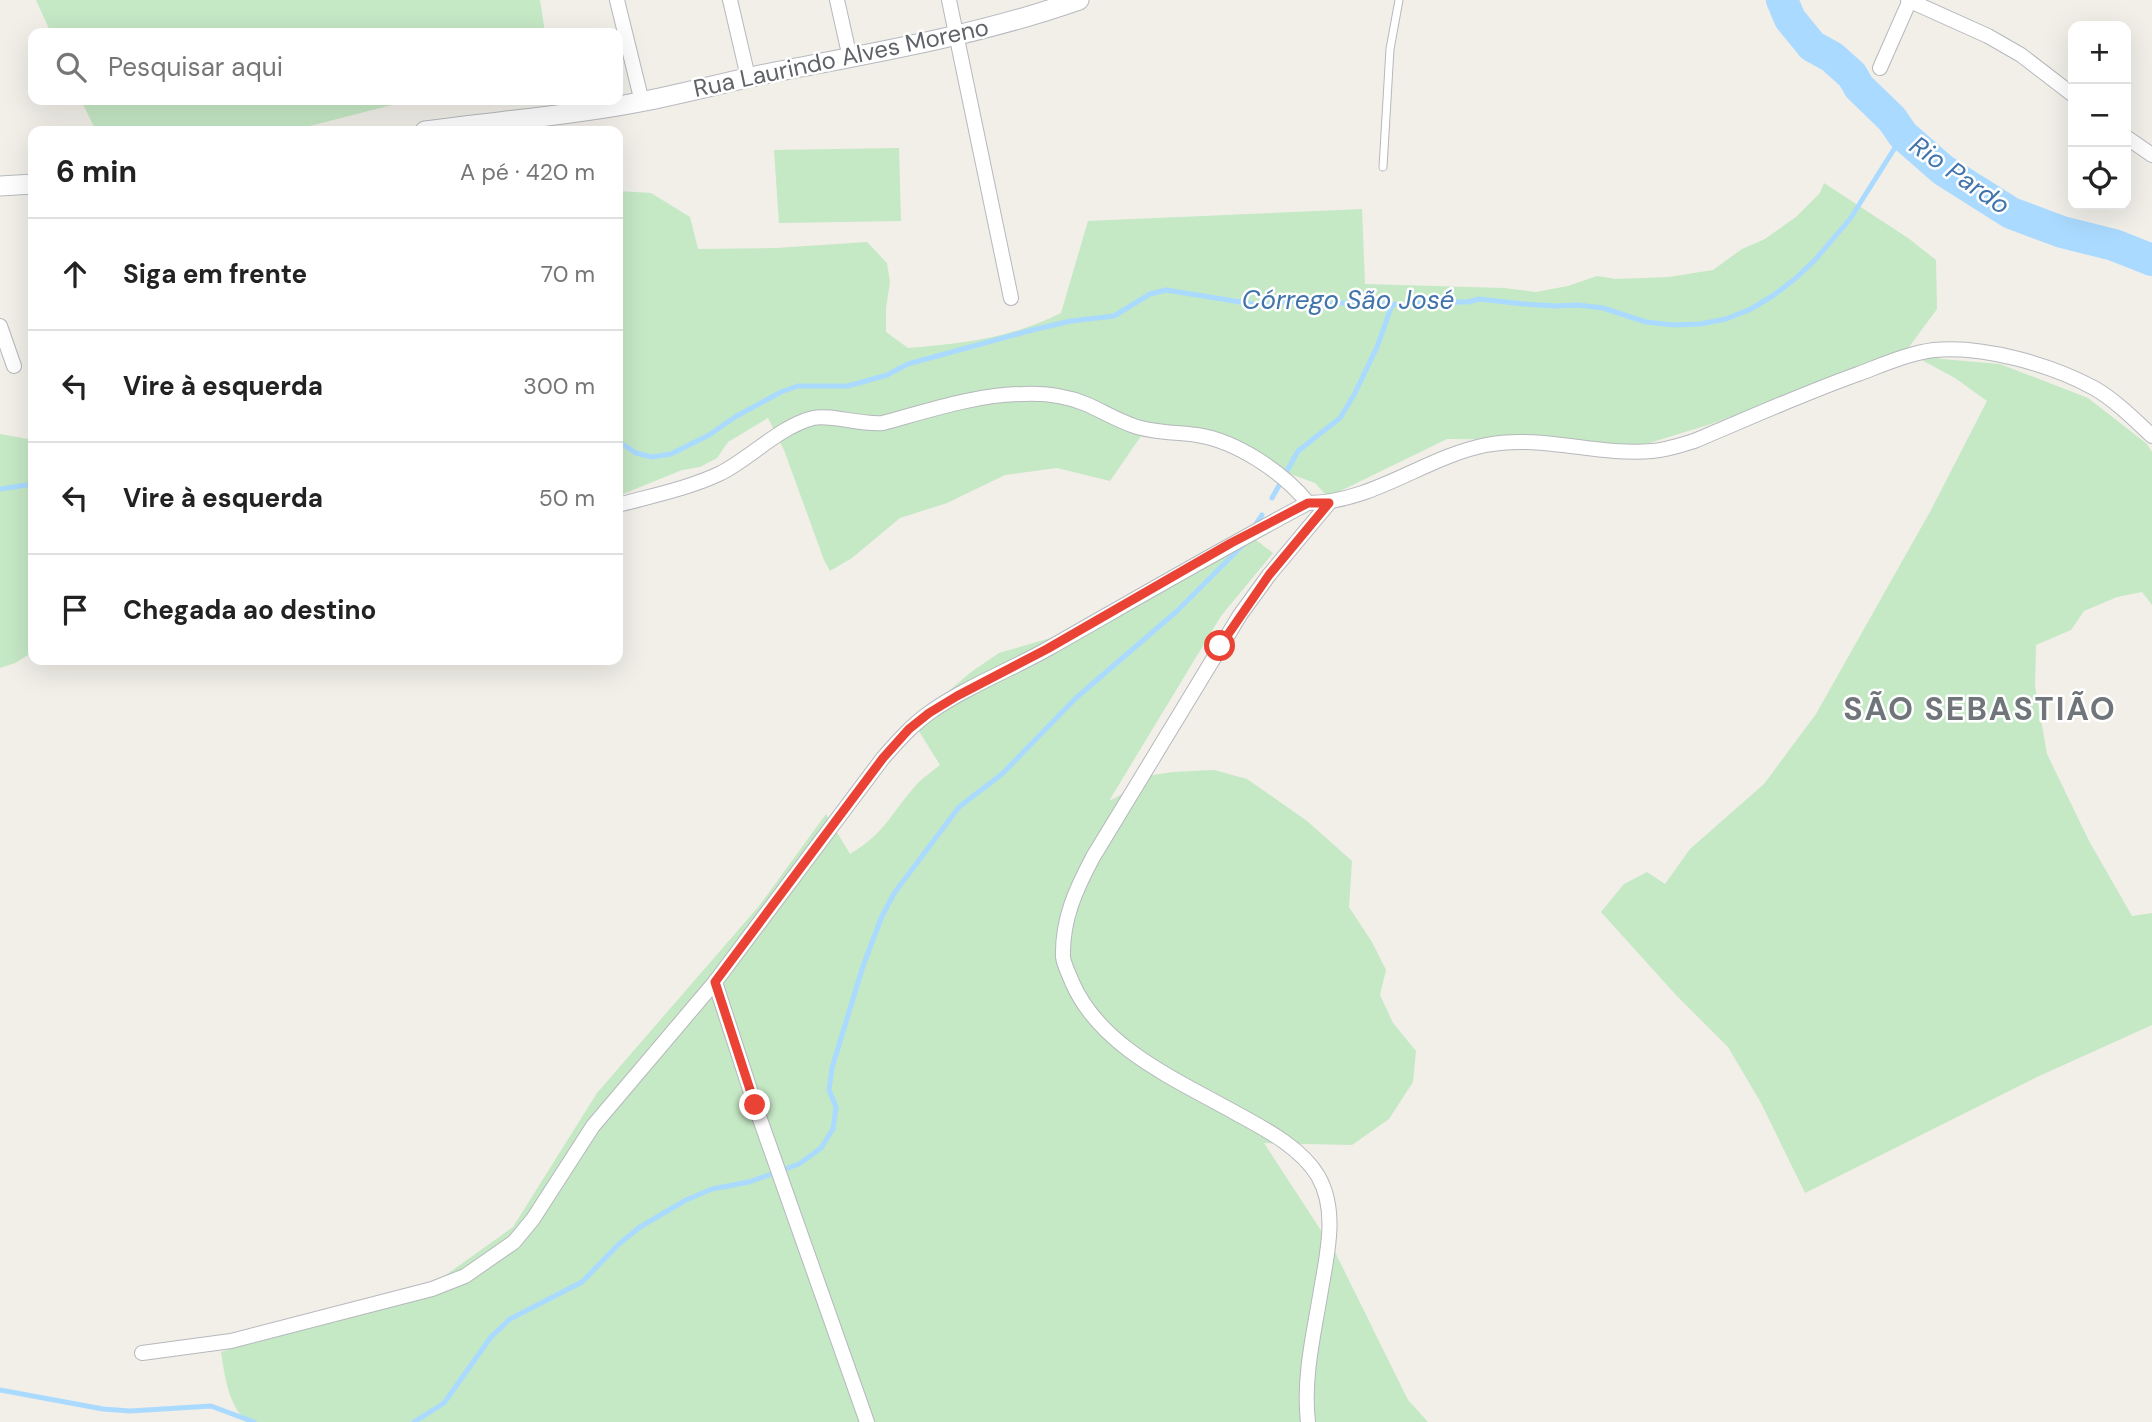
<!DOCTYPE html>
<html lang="pt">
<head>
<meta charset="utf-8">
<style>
  :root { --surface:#fff; --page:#f2f2f2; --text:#222; --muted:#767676; --line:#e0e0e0 }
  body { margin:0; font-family:"DM Sans",sans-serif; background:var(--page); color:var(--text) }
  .controls { position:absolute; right:21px; top:21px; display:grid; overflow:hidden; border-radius:14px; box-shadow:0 7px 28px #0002 }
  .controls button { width:63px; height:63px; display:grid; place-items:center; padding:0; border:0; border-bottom:2px solid var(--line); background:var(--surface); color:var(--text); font:35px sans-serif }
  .stop { position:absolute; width:21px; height:21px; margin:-16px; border:5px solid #ea4335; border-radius:50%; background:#fff }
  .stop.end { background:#ea4335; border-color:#fff; box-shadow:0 2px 7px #0008 }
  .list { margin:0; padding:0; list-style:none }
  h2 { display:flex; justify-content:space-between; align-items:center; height:91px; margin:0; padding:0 28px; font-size:30px }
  h2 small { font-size:23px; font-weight:400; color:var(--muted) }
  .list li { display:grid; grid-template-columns:46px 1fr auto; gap:21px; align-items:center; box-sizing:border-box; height:112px; padding:0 28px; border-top:2px solid var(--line) }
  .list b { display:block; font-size:26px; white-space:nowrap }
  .list em { font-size:23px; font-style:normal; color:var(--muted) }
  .icon { flex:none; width:38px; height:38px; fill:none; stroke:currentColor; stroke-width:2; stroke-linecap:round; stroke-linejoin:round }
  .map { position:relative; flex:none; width:2152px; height:1422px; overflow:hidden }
  .search { position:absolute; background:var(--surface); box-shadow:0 7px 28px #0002; left:28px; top:28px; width:595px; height:77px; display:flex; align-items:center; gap:18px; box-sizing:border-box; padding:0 24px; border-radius:14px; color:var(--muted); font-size:26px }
  .panel { position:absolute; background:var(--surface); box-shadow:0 7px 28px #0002; left:28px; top:126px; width:595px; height:539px; border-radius:14px }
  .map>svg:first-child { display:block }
  .green { fill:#c5e8c5 }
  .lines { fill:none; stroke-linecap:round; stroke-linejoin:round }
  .stream { stroke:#aadaff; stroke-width:5 }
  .river { stroke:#aadaff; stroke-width:32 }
  .lane-casing { stroke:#b5b8bc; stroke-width:9 }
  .street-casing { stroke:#b5b8bc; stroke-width:16 }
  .secondary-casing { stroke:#b6babf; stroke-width:21 }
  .lane { stroke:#fff; stroke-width:7 }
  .street { stroke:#fff; stroke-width:14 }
  .secondary { stroke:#fff; stroke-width:19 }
  .route { stroke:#ea4335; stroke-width:9 }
  .labels { text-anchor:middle; stroke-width:5; stroke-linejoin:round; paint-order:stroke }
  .street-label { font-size:24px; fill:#5f6368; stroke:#fff }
  .water-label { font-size:26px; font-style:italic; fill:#4174aa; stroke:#fff }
  .district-label { font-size:32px; font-weight:bold; letter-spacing:2px; fill:#70757a; stroke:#fff }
</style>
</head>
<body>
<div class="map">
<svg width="2152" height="1422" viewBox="0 0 2152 1422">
  <rect width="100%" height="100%" fill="#f1efe8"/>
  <g class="green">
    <polygon points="36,0 540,0 545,33 51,33"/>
    <polygon points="81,100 459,100 392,105 290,131 96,131"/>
    <polygon points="899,148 901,221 779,223 774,150"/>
    <path d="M 1824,183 L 1908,238 L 1936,260 L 1937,309 L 1906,351 L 1942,359 L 2000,364 L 2088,398 L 2147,444 L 2152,452 L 2152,605 L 2142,592 L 2117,597 L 2084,611 L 2071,630 L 2036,645 L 2035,686 L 2047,754 L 2089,841 L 2132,916 L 2152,913 L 2152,1025 L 2037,1077 L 1805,1193 L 1761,1103 L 1728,1047 L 1676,995 L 1601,912 L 1624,884 L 1647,872 L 1665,884 L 1690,849 L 1764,784 L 1816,714 L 1931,510 L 1987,401 L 1955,378 L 1905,351 L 1711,424 L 1649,443 L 1618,447 L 1551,440 L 1447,439 L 1328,497 L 1315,483 L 1176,432 L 1141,436 L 1110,481 L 1057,468 L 1005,475 L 947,503 L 900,518 L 852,558 L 830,571 L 824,560 L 784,450 L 768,418 L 728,442 L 717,458 L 700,467 L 682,470 L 618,496 L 618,191 L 651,193 L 690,217 L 698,249 L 776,248 L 867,242 L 887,263 L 890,282 L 886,308 L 886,332 L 908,348 C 965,343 1008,339 1061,313 L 1088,221 L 1362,209 L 1365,284 L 1504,288 L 1536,292 L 1568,286 L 1597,276 L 1616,279 L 1669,277 L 1713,270 L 1742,249 L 1765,239 L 1796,217 L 1820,193 Z"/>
    <polygon points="0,434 28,439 33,435 33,652 15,663 0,668"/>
    <path d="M 1256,540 L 1273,553 L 1221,616 L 1109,801 L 1126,792 L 1147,776 L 1173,772 L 1214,770 L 1247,779 L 1307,821 L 1352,861 L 1349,907 L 1372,942 L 1386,970 L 1380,995 L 1393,1023 L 1416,1051 L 1413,1082 L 1389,1119 L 1352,1145 L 1264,1143 L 1335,1252 L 1408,1400 L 1428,1422 L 247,1422 C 228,1404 225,1377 221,1352 L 436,1282 L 513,1227 L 597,1093 L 759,906 L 826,814 L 850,854 C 886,833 892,811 918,783 C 925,776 933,771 940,765 L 917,728 L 950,690 L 971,672 L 999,653 L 1078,630 L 1221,546 Z"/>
  </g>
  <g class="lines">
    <g class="stream">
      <polyline points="618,441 636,453 652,457 671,454 709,435 735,417 781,392 798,386 848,386 887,375 908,364 1032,330 1071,321 1114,316 1150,294 1166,290 1259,305 1301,300 1312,305 1360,302 1405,305 1430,302 1468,302 1479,299 1524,304 1556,306 1578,305 1603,308 1646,322 1673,325 1700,324 1726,319 1751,309 1774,295 1796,278 1815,260 1850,219 1903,135"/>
      <polyline points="0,489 33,484"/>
      <polyline points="1272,498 1298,451 1340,418 1354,395 1377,347 1392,305"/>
      <polyline points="1254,527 1262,515"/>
      <polyline points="0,1390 103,1409 130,1411 211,1406 254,1422"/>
      <polyline points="414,1422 444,1403 491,1337 510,1319 582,1282 619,1244 640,1227 686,1200 712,1189 749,1182 799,1164 821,1148 833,1129 836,1107 829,1090 832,1068 863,966 882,916 895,892 959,807 1002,774 1076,698 1177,611 1244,544"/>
    </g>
    <polyline class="river" points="1782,0 1790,19 1812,46 1832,57 1852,75 1859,87 1892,119 1903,135 1943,170 2011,213 2062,232 2114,245 2152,260"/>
    <defs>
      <polyline id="lane" points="1383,167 1390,49 1399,0"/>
      <g id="street">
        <polyline points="617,0 642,102"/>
        <polyline points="730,0 748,77"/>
        <polyline points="837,0 850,58"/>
        <polyline points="949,0 1011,298"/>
        <polyline points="1908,0 1988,36 2021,55 2073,95"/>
        <polyline points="1880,68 1910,0"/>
        <polyline points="2126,137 2152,155"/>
        <polyline points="0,326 14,366"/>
        <path d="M 618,505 C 651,496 690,488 721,473 C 752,457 779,427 813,418 C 831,414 860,425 883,423 C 927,411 978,394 1023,394 C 1043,393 1067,396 1086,404 C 1102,411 1117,420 1134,426 C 1154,433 1176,432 1197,435 C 1237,441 1284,473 1308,503"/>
        <polyline points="715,982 755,1105 867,1422"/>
        <path d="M 142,1353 L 231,1341 L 432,1289 L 465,1276 L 514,1242 L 533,1219 L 593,1126 L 715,982 L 883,758 C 897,742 911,726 929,713 C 967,686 1011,670 1051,647 C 1137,598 1221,549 1308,503 C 1372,503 1425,457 1486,445 C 1542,434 1597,456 1652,451 C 1666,450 1681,445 1694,441 C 1749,418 1802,394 1858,374 C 1882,365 1909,353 1934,350 C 1983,345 2052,365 2094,388 C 2115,400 2135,420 2152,436"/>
        <path d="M 1308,1422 C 1303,1380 1313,1337 1320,1296 C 1326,1258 1339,1212 1318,1176 C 1301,1147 1263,1128 1234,1112 C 1175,1079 1100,1047 1072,982 C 1069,974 1064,965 1063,957 C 1062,919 1076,889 1093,857 L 1240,615 L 1269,575 L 1329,503"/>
      </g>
      <g id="secondary">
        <path d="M 425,131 C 497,121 569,116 640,102 C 687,93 733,80 780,71 C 880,52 982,34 1079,0"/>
        <polyline points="0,186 33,184"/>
      </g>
    </defs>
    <use href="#lane" class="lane-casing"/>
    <use href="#street" class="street-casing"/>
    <use href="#secondary" class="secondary-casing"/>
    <use href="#lane" class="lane"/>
    <use href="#street" class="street"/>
    <use href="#secondary" class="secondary"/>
  </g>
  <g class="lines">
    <polyline class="route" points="755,1105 715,982 883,758 909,729 929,713 957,696 1047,649 1231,543 1308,503 1329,503 1269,575 1220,646"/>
  </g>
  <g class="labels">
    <g class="street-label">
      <text transform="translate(841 58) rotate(-12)" y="8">Rua Laurindo Alves Moreno</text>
    </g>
    <g class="water-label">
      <text transform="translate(1960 175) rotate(35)" y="9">Rio Pardo</text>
      <text x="1348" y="309">Córrego São José</text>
    </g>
    <g class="district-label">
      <text x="1980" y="720">SÃO SEBASTIÃO</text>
    </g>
  </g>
</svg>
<div class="controls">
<button>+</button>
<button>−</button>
<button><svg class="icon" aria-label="locate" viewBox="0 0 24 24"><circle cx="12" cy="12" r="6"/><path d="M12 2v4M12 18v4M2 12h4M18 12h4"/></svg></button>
</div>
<div class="stop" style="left:1220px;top:646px"></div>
<div class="stop end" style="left:755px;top:1105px"></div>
<div class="search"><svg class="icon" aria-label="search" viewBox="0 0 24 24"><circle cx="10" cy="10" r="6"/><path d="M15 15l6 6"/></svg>Pesquisar aqui</div>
<section class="panel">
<h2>6 min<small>A pé · 420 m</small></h2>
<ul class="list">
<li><svg class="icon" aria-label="ahead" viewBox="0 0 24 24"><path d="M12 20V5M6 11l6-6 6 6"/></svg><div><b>Siga em frente</b></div><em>70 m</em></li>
<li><svg class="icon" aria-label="left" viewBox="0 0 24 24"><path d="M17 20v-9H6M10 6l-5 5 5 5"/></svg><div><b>Vire à esquerda</b></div><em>300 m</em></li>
<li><svg class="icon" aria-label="left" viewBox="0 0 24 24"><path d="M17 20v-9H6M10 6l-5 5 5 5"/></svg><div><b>Vire à esquerda</b></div><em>50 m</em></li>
<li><svg class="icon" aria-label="arrive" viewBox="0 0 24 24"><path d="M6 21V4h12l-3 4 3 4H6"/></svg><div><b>Chegada ao destino</b></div></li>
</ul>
</section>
</div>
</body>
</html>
